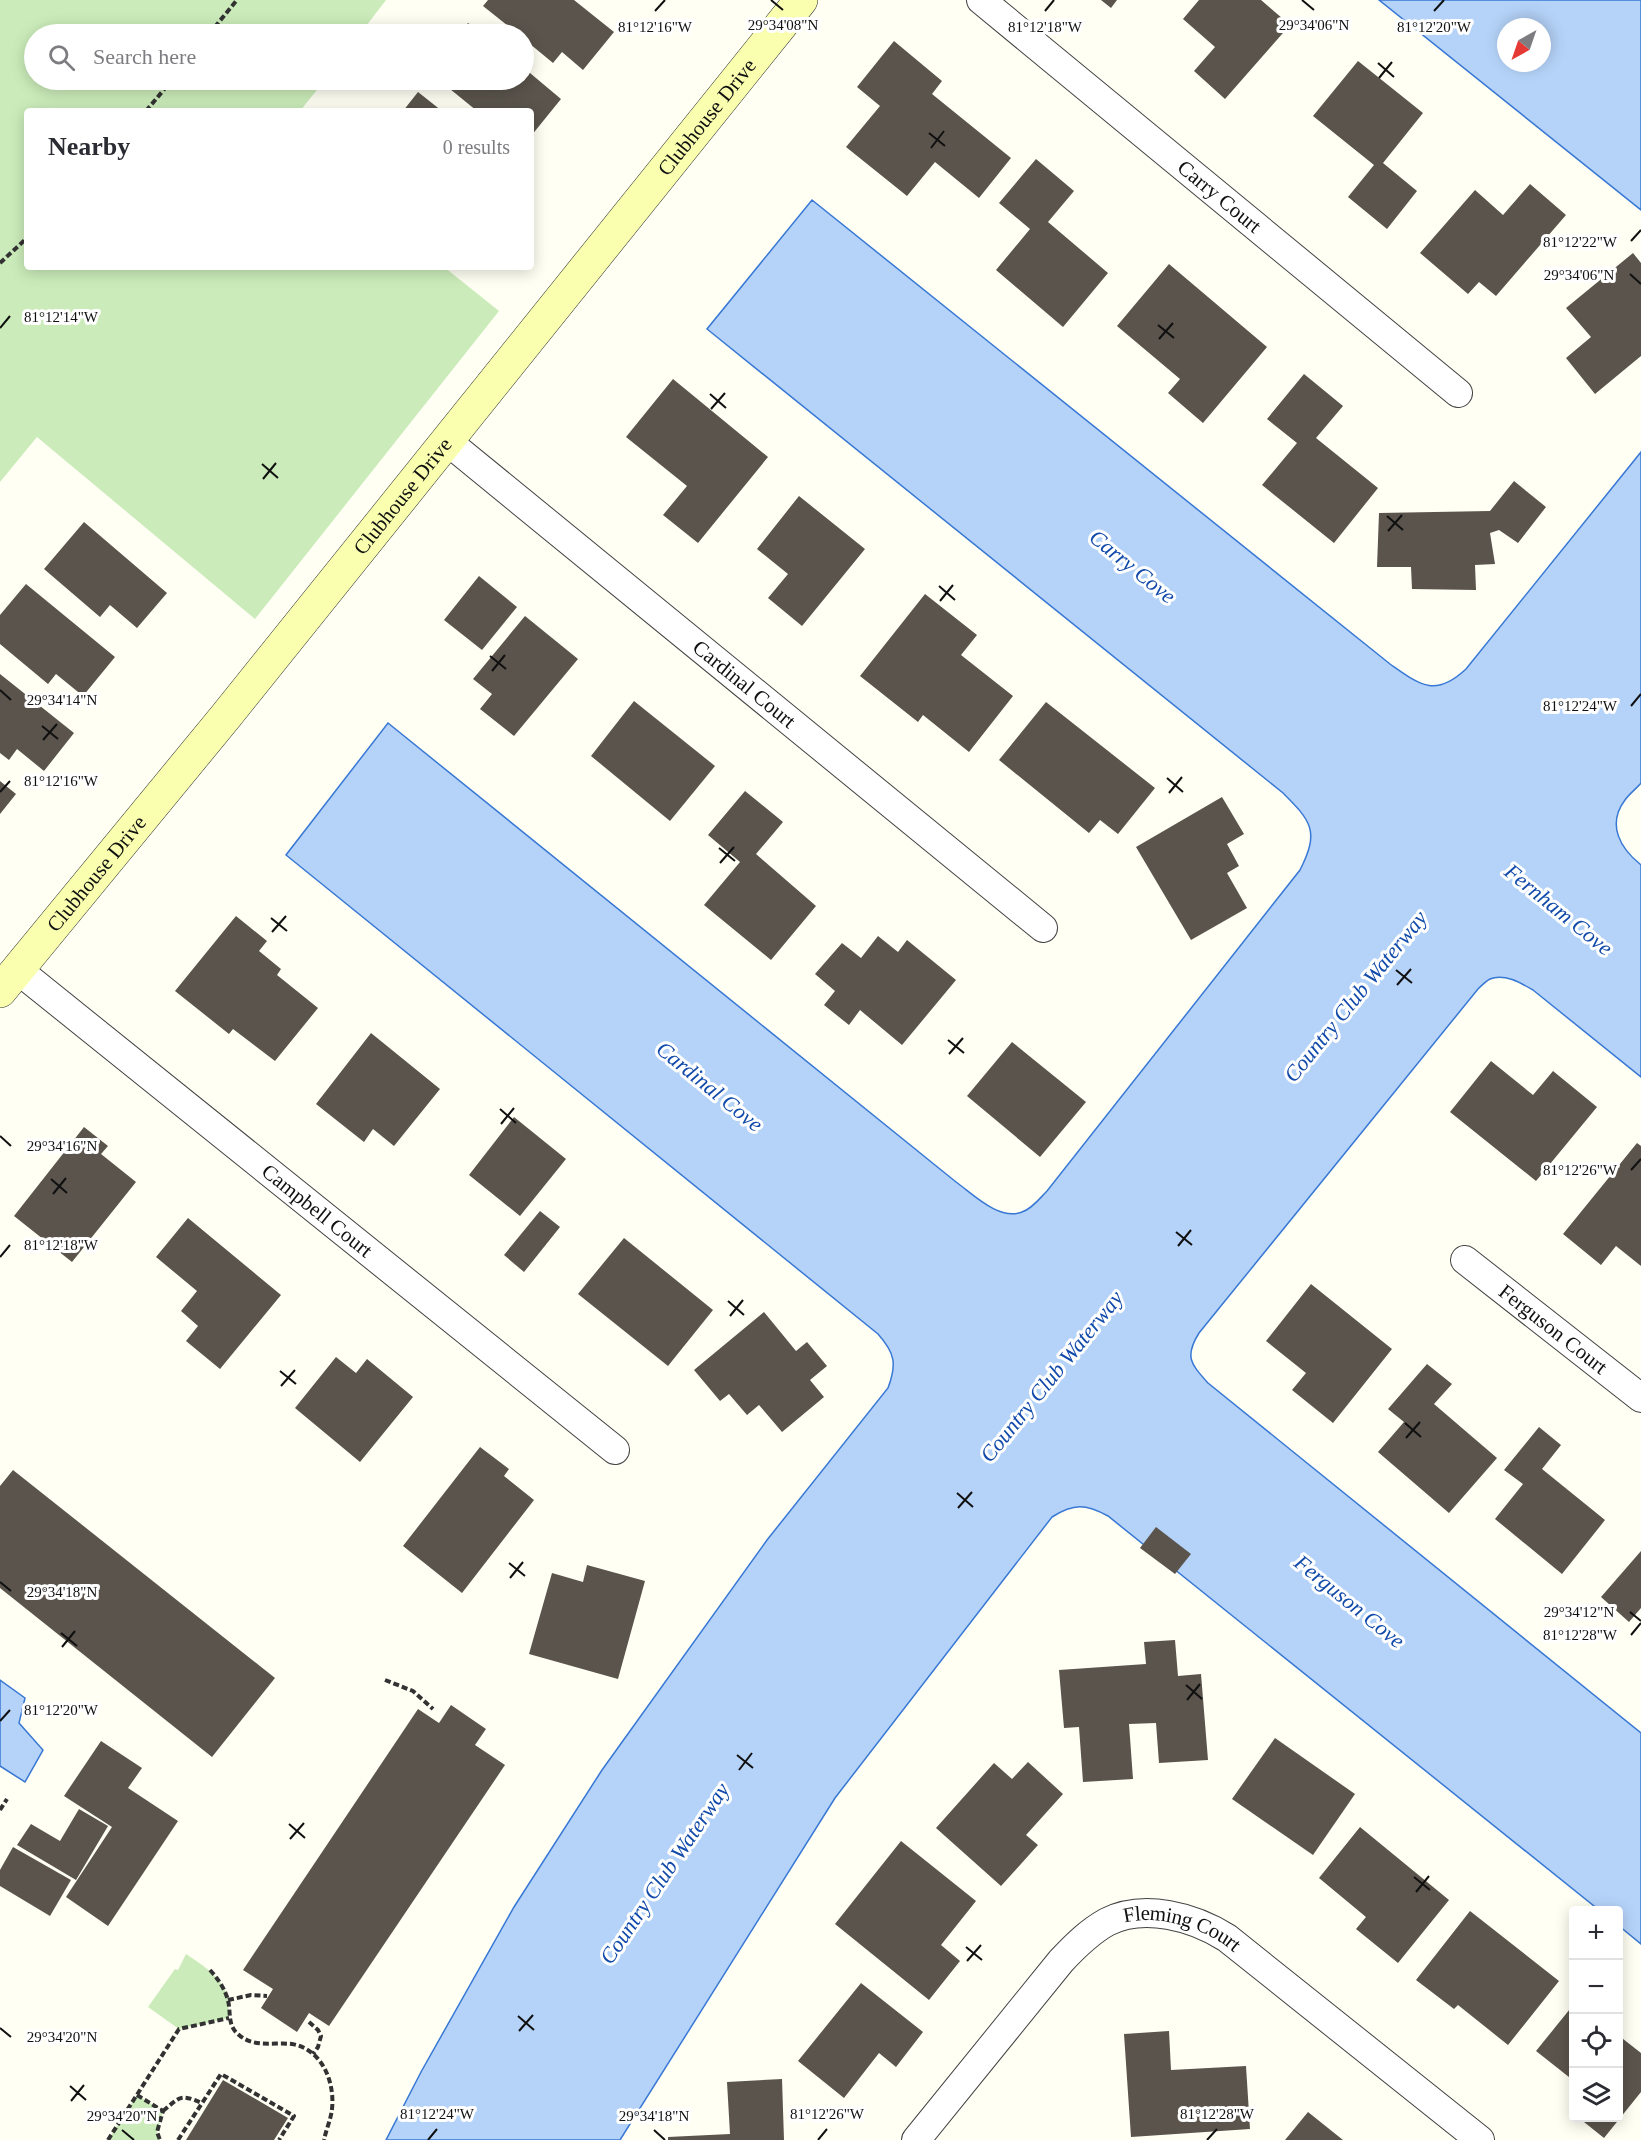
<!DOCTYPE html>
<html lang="en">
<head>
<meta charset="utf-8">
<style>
  :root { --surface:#fff; --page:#f7f7f7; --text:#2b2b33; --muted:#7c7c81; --line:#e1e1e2 }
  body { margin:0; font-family:Georgia,serif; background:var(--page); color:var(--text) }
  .controls { position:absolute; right:18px; bottom:18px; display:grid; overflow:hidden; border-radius:6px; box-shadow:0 3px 15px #0003 }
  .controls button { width:54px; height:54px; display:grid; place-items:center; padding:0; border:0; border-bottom:2px solid var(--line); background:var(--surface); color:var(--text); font:30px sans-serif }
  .compass { position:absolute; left:1497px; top:18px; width:54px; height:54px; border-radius:50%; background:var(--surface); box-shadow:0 3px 15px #0003; rotate:220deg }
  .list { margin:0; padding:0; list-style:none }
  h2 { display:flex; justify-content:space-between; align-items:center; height:78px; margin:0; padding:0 24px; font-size:26px }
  h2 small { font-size:20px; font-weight:400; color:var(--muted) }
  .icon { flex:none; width:33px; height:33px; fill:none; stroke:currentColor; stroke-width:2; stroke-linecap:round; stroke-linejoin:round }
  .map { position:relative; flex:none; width:1641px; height:2140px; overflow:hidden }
  .search { position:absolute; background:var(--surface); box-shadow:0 3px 15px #0003; left:24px; top:24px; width:510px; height:66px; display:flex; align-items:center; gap:15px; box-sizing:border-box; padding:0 21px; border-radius:33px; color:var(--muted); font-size:22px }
  .panel { position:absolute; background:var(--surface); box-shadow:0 3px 15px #0003; left:24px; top:108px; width:510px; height:162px; border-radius:6px }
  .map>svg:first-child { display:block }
  .green { fill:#cbecba }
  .water { fill:#b5d3f9; stroke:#3878d4; stroke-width:1.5; fill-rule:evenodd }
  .building { fill:#5a544c }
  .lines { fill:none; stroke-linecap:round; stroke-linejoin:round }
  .street-casing { stroke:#434343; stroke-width:30 }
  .secondary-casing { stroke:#323232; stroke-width:34 }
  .path { stroke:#323232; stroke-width:4; stroke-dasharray:6 3; stroke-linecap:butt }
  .street { stroke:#fff; stroke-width:28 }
  .secondary { stroke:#f9ffaf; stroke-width:33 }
  .ticks { fill:none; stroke:#101010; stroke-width:2 }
  .labels { text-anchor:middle; stroke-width:6; stroke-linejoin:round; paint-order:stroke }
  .street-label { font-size:21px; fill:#101010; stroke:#fff }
  .water-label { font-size:22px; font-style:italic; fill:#114aaa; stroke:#fff }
  .ticks-label { font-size:15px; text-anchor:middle; fill:#101010; stroke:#fff; stroke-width:6; stroke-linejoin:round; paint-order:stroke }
</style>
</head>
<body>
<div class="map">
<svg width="1641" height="2140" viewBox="0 0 1641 2140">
  <rect width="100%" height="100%" fill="#fffff4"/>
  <g class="green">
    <polygon points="0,0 386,0 360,34 34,34 34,80 325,80 300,111 27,111 27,267 444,267 499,311 255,619 37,437 0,482"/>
    <path d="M 186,1954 C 204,1966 222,1977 228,1998 C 229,2004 228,2011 229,2018 L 179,2029 L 148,2007 L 175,1969 L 178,1970 Z"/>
    <polygon points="137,2095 163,2111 157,2132 160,2140 108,2140"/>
  </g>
  <g class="water">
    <path d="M 1380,0 L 1641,0 L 1641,210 L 1379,0 ZM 1506,27 L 1542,27 L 1542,63 L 1506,63 Z"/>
    <path d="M 812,200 L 1390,664 C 1420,685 1435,698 1466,669 L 1641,452 L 1641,783 C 1636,789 1629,794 1625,800 C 1606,825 1621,849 1641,865 L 1641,1077 L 1533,990 C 1521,983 1504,973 1490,979 C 1486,981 1481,986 1478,989 L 1199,1333 C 1184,1357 1191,1364 1208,1383 L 1641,1733 L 1641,1944 L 1619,1926 L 1618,1910 L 1599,1910 L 1108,1516 C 1086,1504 1074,1503 1052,1517 L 835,1798 L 620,2140 L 386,2140 L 421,2072 L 514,1907 L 602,1770 L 767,1540 L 888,1388 C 897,1364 895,1353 878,1334 L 286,855 L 388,723 L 956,1182 C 973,1194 999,1221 1022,1212 C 1032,1209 1040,1198 1047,1191 L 1300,870 C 1320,831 1311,821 1283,793 L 707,329 Z"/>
    <polygon points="0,1680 25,1698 19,1723 43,1750 25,1782 0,1766"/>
  </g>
  <g class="building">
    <polygon points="488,0 574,0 614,32 583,70 562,52 553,63 524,39 524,34 518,34 483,6"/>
    <polygon points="1101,0 1117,0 1111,8"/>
    <polygon points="1199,0 1261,0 1290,25 1225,99 1194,71 1215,47 1183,19"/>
    <polygon points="468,23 483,34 459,34"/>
    <polygon points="894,41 942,81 932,94 1011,158 979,198 935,162 907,196 846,147 880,106 857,87"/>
    <polygon points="1358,61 1423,113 1383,163 1417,191 1387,229 1348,197 1374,165 1313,116"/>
    <polygon points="524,68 561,99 531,136 531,111 477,111 439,80 524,80"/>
    <polygon points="418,92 442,111 403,111"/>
    <polygon points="1036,159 1074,191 1048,222 1108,273 1063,327 996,270 1030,229 999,203"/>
    <polygon points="1530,184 1566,215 1496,296 1479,282 1468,294 1420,253 1475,190 1503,215"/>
    <polygon points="1633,253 1641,263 1641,356 1595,394 1566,358 1591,337 1566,308"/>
    <polygon points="1169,264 1267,347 1203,423 1168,393 1180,379 1117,326"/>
    <polygon points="1304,374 1343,406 1316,438 1378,488 1334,543 1262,485 1297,443 1267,419"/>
    <polygon points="673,379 768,457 698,543 663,515 687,486 626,437"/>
    <polygon points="1514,481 1546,507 1518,543 1499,530 1490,533 1495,564 1475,565 1476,590 1412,589 1411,567 1377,567 1379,513 1490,511"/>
    <polygon points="799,496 865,549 802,626 768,598 788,574 757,549"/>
    <polygon points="84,522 167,593 137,628 110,605 100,617 44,569"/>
    <polygon points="479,576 517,607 482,650 444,620"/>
    <polygon points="26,584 115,657 83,696 56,674 48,684 0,644 0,615"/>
    <polygon points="925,594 977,635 961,655 1013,696 969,752 923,715 918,722 860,676"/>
    <polygon points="525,616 578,659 514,736 480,709 492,694 473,679"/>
    <polygon points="0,674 74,733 44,771 17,749 9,760 0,753"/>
    <polygon points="634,701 715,766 670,821 591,756"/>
    <polygon points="1046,702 1155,788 1118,834 1100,820 1089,833 999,760"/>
    <polygon points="0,781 16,794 0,814"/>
    <polygon points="745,791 783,822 756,854 816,906 771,960 704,905 740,862 708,835"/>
    <polygon points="1222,797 1244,834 1227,844 1239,866 1227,873 1247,908 1191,940 1136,847"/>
    <polygon points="236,916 267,941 259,951 281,969 277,975 318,1008 275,1061 233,1029 229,1034 175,991"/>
    <polygon points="878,936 898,952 907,940 956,980 902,1045 860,1010 849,1025 824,1005 835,991 815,974 842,943 861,958"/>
    <polygon points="371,1033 440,1089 394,1146 373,1129 364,1142 316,1104"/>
    <polygon points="1012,1042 1086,1102 1040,1157 967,1096"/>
    <polygon points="1491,1061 1533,1095 1553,1071 1597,1107 1536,1181 1450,1112"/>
    <polygon points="514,1117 566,1159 520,1216 469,1175"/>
    <polygon points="84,1127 108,1146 101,1154 136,1182 72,1262 14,1216"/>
    <polygon points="1637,1143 1641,1146 1641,1266 1616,1246 1601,1265 1563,1234"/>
    <polygon points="540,1211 560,1227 524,1272 504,1255"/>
    <polygon points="188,1218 281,1295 220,1369 186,1341 198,1326 181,1311 197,1291 156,1257"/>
    <polygon points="624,1238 713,1310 668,1366 578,1294"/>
    <polygon points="1311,1284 1392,1349 1333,1423 1292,1390 1306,1373 1266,1341"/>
    <polygon points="764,1312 796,1351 807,1342 827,1366 810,1380 824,1397 782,1432 759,1405 747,1415 729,1394 720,1401 694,1370"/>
    <polygon points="336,1357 356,1373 367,1359 413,1397 360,1462 295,1408"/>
    <polygon points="1427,1364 1452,1384 1434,1404 1497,1458 1449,1513 1378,1452 1404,1422 1388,1409"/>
    <polygon points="1539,1427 1561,1445 1542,1469 1605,1520 1562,1574 1495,1519 1523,1484 1504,1470"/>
    <polygon points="480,1447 509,1469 504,1476 534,1500 462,1593 403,1546"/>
    <polygon points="13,1470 275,1678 212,1757 0,1588 0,1486"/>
    <polygon points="1156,1527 1191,1554 1175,1574 1140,1548"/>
    <polygon points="1641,1551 1641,1608 1629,1622 1601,1597"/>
    <polygon points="587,1565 645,1581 618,1679 529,1654 552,1573 583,1582"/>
    <polygon points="1175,1640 1178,1676 1201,1674 1208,1760 1159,1763 1156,1723 1129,1724 1133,1779 1083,1782 1079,1727 1064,1728 1059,1670 1146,1664 1144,1642"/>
    <polygon points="451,1705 486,1729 475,1745 505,1765 329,2026 309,2013 297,2032 261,2008 273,1989 243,1970 418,1709 439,1723"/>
    <polygon points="1275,1738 1355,1794 1313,1855 1232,1799"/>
    <polygon points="101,1741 142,1768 128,1788 178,1821 108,1926 66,1897 112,1827 64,1796"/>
    <polygon points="1028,1762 1063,1794 1026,1835 1038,1845 1001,1886 936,1828 994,1763 1012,1779"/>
    <polygon points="79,1809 108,1826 76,1880 17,1845 31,1824 60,1841"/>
    <polygon points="1360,1827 1449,1900 1398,1963 1356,1929 1366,1917 1319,1878"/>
    <polygon points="901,1841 976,1901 941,1945 960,1961 929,2000 835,1924"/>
    <polygon points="13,1847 71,1880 50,1916 0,1886 0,1870"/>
    <polygon points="1470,1911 1559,1981 1508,2045 1458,2005 1454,2009 1416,1980"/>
    <polygon points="861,1983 923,2032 896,2067 879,2053 844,2098 798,2061"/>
    <polygon points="1574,2004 1574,2081 1536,2051"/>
    <polygon points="1169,2031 1171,2070 1246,2066 1250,2129 1131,2137 1124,2034"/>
    <polygon points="1618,2035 1641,2053 1641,2092 1604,2138 1579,2118 1618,2118"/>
    <polygon points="782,2079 784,2140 668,2140 668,2137 730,2134 727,2082"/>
    <polygon points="223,2080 288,2118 274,2140 186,2140"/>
    <polygon points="1308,2112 1343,2140 1285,2140"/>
  </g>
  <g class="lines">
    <defs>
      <g id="street">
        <path id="s1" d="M 981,0 L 1458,393"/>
        <path id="s2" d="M 447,441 L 1043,928"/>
        <path id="s3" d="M 18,970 L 615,1450"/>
        <path id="s4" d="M 1465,1260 L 1641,1398"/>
        <path id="s5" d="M 916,2140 L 1061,1961 C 1075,1946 1089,1932 1107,1922 C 1144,1903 1194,1917 1227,1938 L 1480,2140"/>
      </g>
      <g id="secondary">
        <path id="s6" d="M 0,991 L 226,716 L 801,0"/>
      </g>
    </defs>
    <use href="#street" class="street-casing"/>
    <use href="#secondary" class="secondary-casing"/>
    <g class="path">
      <polyline points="209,34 237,0"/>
      <polyline points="146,111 172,80"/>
      <polyline points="0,263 27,238"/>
      <polyline points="385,1680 413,1691 433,1709"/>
      <polyline points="0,1810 7,1799"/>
      <path d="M 210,1970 C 218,1979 223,1986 227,1997 C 232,2011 226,2025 239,2035 C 254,2048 274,2042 292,2044 C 322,2049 335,2082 332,2109 C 331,2119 326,2130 324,2140"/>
      <polyline points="228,2000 251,1995 267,1996"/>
      <polyline points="309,2022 318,2030 321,2036 318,2047 313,2054"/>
      <polyline points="137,2095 163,2111 157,2132 160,2140"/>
      <path d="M 163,2111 C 181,2096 180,2094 202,2103"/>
      <polyline points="108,2140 179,2029 229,2018"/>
      <polyline points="178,2140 221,2074 294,2116 279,2140"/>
    </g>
    <use href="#street" class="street"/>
    <use href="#secondary" class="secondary"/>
  </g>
  <path class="ticks" d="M 771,0 L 783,10M 1302,0 L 1314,10M 655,11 L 665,0M 1045,11 L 1054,0M 1434,11 L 1444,0M 1378,63 L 1394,77M 1379,78 L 1392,62M 929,133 L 945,146M 931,148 L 944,131M 1631,241 L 1641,230M 1630,274 L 1641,284M 1158,325 L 1174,338M 0,328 L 10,316M 1159,339 L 1173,323M 710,394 L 726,408M 711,409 L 725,393M 262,464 L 278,478M 263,479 L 276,463M 1387,516 L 1403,530M 1388,531 L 1402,515M 939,586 L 955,600M 940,601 L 953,585M 490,656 L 506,669M 492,671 L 505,655M 0,690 L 11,700M 1631,706 L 1641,694M 42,726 L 58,739M 43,740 L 57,724M 1167,778 L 1183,792M 0,792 L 10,781M 1169,793 L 1182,777M 719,848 L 735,861M 720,863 L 734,847M 271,918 L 287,931M 272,932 L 286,916M 1396,970 L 1412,983M 1397,985 L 1411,969M 948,1040 L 964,1053M 949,1054 L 963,1038M 500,1109 L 516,1123M 501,1124 L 514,1108M 0,1136 L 11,1146M 1631,1170 L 1641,1159M 51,1179 L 67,1193M 53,1194 L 66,1178M 1176,1232 L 1192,1245M 1178,1246 L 1191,1230M 0,1257 L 10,1245M 728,1301 L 744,1315M 730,1316 L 743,1300M 280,1371 L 296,1384M 281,1386 L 295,1370M 1405,1423 L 1421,1437M 1406,1438 L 1420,1422M 957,1493 L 973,1507M 958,1508 L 972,1492M 509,1563 L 525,1576M 510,1578 L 523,1562M 0,1582 L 11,1591M 1630,1612 L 1641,1621M 61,1633 L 77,1646M 1631,1635 L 1641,1623M 62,1647 L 75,1631M 1186,1685 L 1202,1699M 1187,1700 L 1200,1684M 0,1721 L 10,1710M 737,1755 L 753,1768M 739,1770 L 752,1753M 289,1824 L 305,1838M 290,1839 L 304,1823M 1414,1877 L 1430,1890M 1416,1892 L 1429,1876M 966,1947 L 982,1960M 967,1961 L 981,1945M 518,2016 L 534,2030M 0,2028 L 11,2037M 519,2031 L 533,2015M 70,2086 L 86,2100M 71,2101 L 84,2085M 122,2130 L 134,2140M 654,2130 L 665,2140M 428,2140 L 437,2129M 818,2140 L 827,2129M 1207,2140 L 1217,2129"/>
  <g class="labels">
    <g class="street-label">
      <text dy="7" stroke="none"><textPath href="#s6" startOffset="1124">Clubhouse Drive</textPath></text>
      <text dy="7" stroke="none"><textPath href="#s1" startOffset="309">Carry Court</textPath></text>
      <text dy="7" stroke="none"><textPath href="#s6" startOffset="638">Clubhouse Drive</textPath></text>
      <text dy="7" stroke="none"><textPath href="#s2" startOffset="384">Cardinal Court</textPath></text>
      <text dy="7" stroke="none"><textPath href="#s6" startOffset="152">Clubhouse Drive</textPath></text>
      <text dy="7" stroke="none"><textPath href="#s3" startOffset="384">Campbell Court</textPath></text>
      <text dy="7" stroke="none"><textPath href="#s4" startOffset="112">Ferguson Court</textPath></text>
      <text dy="7" stroke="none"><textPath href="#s5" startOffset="370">Fleming Court</textPath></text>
    </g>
    <g class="water-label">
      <text transform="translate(1133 566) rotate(39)" y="8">Carry Cove</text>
      <text transform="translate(1559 909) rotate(39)" y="8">Fernham Cove</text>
      <text transform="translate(1355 996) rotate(-51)" y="8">Country Club Waterway</text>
      <text transform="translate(710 1086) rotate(39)" y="8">Cardinal Cove</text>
      <text transform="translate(1051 1376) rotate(-51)" y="8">Country Club Waterway</text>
      <text transform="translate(1350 1601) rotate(39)" y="8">Ferguson Cove</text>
      <text transform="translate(664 1873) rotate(-56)" y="8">Country Club Waterway</text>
    </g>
  </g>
  <g class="ticks-label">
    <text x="783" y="30">29°34'08"N</text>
    <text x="1314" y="30">29°34'06"N</text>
    <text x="655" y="32">81°12'16"W</text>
    <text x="1045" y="32">81°12'18"W</text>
    <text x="1434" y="32">81°12'20"W</text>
    <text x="1580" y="247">81°12'22"W</text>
    <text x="1579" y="280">29°34'06"N</text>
    <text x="61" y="322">81°12'14"W</text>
    <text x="62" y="705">29°34'14"N</text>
    <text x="1580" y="711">81°12'24"W</text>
    <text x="61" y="786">81°12'16"W</text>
    <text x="62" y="1151">29°34'16"N</text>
    <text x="1580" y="1175">81°12'26"W</text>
    <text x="61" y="1250">81°12'18"W</text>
    <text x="62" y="1597">29°34'18"N</text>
    <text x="1579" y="1617">29°34'12"N</text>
    <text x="1580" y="1640">81°12'28"W</text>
    <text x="61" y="1715">81°12'20"W</text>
    <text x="62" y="2042">29°34'20"N</text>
    <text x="437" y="2119">81°12'24"W</text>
    <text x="827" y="2119">81°12'26"W</text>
    <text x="1217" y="2119">81°12'28"W</text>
    <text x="122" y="2121">29°34'20"N</text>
    <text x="654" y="2121">29°34'18"N</text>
  </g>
</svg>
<div class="controls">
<button>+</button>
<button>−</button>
<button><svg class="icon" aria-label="locate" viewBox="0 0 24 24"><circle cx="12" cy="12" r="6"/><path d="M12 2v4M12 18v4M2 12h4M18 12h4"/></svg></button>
<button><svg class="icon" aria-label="layers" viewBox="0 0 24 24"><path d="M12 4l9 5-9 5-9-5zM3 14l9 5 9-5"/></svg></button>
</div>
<svg class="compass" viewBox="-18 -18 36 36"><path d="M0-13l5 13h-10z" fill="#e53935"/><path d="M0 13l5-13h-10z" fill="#7c7c81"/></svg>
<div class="search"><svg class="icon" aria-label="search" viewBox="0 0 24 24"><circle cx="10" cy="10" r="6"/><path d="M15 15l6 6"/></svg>Search here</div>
<section class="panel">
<h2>Nearby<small>0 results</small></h2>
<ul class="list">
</ul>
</section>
</div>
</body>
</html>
